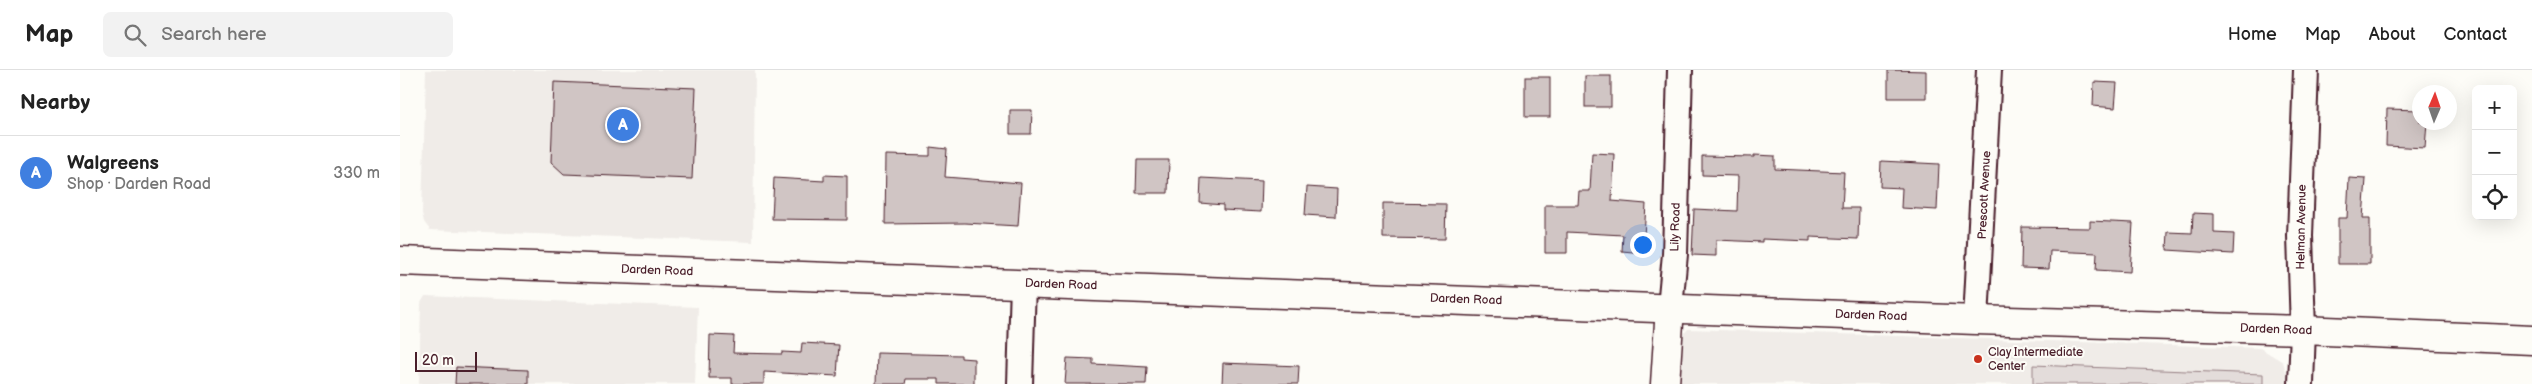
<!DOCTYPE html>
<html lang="en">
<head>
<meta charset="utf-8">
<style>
  :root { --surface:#fff; --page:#f2f2f2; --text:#222; --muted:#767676; --line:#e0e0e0; --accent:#c8321e }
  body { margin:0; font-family:"Balsamiq Sans",sans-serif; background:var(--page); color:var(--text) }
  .controls { position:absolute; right:15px; top:15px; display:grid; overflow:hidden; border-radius:8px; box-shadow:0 5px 20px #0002 }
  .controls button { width:45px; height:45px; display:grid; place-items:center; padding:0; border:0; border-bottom:1px solid var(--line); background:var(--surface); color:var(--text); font:25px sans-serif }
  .compass { position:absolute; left:2012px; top:15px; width:45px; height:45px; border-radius:50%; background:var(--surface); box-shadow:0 5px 20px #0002; rotate:2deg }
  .scale { position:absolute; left:15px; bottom:12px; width:62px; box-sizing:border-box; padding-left:5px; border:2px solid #4a1f2b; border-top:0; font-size:14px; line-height:18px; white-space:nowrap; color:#4a1f2b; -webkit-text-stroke:4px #fdfcf7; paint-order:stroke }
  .you { position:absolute; left:1242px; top:174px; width:18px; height:18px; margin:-12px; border:4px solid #fff; border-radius:50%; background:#1a73e8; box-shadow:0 0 0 8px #1a73e833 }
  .badge { display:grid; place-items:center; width:32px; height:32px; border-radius:50%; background:var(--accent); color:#fff; font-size:16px; font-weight:700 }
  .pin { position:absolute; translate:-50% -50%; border:2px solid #fff; box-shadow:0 1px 5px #0006 }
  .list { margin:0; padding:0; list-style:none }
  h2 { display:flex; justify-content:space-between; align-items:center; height:65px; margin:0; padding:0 20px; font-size:21px }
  h2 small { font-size:16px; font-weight:400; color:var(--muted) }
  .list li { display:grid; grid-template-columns:32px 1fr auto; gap:15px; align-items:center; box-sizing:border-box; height:75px; padding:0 20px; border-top:1px solid var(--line) }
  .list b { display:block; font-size:19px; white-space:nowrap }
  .list p { margin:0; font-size:16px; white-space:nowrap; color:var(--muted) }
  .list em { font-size:16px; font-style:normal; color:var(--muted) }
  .icon { flex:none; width:28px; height:28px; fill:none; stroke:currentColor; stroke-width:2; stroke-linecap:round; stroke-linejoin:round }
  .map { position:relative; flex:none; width:2132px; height:314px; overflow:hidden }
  header { display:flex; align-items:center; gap:30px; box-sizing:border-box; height:70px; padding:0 25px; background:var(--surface); border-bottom:1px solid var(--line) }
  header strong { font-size:24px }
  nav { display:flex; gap:28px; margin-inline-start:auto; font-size:18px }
  .search { width:350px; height:45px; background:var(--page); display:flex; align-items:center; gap:12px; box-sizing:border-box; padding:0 18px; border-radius:8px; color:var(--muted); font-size:19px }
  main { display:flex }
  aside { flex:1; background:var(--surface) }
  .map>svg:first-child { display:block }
  .built { fill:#f0ece8 }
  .green { fill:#e3dcda; stroke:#967e82 }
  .building { fill:#d0c5c4; stroke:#4a1f2b }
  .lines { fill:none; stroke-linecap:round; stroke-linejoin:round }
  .street-casing { stroke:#4a1f2b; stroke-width:28 }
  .secondary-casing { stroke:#4a1f2b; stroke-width:31 }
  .street { stroke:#fdfcf7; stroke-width:24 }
  .secondary { stroke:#fdfcf7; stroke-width:28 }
  .poi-dot { fill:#c8321e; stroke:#fdfcf7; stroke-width:2 }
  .labels { text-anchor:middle; stroke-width:4; stroke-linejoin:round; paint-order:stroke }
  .street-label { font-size:12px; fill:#4a1f2b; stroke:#fdfcf7 }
  .poi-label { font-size:12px; fill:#4a1f2b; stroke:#fdfcf7; text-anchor:start }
</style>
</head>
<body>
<header>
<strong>Map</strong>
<div class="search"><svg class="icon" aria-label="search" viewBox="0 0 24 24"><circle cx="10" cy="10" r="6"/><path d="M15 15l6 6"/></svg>Search here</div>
<nav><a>Home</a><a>Map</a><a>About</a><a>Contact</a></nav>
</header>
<main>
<aside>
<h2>Nearby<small></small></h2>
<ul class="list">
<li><span class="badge" style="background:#3f7fe0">A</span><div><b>Walgreens</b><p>Shop · Darden Road</p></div><em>330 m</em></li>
</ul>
</aside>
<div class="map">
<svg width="2132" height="314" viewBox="0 0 2132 314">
  <rect width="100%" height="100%" fill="#fdfcf7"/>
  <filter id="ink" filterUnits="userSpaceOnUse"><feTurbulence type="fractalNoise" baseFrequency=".02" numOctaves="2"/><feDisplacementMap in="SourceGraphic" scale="10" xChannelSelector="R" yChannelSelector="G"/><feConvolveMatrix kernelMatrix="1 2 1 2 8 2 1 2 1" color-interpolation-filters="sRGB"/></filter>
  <g filter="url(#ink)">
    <g class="built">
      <polygon points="26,0 355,0 353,172 30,160 24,152 22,143"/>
      <polygon points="25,226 298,237 295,314 19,314 21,233"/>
      <polygon points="1288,259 1860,278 1883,292 1890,314 1276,314 1277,286 1282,266"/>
    </g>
    <polygon class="green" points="1633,295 1863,304 1863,314 1633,314"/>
    <g class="building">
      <polygon points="1488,0 1526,1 1526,28 1488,28"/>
      <rect x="1185" y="6" width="26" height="31"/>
      <rect x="1125" y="7" width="25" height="40"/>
      <polygon points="154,12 296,18 292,109 164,104 151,92"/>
      <polygon points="1694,12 1717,13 1715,38 1693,36"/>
      <polygon points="1987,39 2020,40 2020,52 2027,52 2025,78 1986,76"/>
      <polygon points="610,40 632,40 631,64 610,64"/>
      <polygon points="530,77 547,79 545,107 621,113 618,156 565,153 485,154 486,85 530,86"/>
      <polygon points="1192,83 1214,84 1212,131 1246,134 1243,183 1222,181 1223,165 1167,162 1167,183 1145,183 1145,135 1178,135 1179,121 1190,121"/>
      <polygon points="1354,85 1375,86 1375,99 1444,102 1442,138 1459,138 1458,169 1410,167 1410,171 1362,169 1362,172 1316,170 1316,186 1292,185 1294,139 1337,141 1338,106 1302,105 1302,86 1354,87"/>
      <polygon points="737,90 769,90 768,123 736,123"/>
      <polygon points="1481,91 1539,94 1537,140 1501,138 1502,118 1480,117"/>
      <polygon points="424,105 447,106 447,150 372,149 374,108 424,111"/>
      <polygon points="801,108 862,111 861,142 823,140 823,135 800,133"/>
      <polygon points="1949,108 1966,109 1963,148 1970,148 1970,194 1938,194 1938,148 1947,148"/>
      <polygon points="907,117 937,119 936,147 905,145"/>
      <polygon points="983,133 1046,134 1045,169 983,168"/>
      <polygon points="1793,143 1814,144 1814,163 1834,164 1833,184 1767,180 1768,162 1792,163"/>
      <polygon points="1690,151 1733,153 1730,202 1696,200 1697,183 1650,181 1649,199 1621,198 1622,157 1690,158"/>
      <polygon points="310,265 334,266 333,283 382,284 382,282 401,283 402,273 439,275 437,306 364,302 364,314 332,314 332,308 309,308"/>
      <polygon points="477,283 561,285 561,288 574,289 574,314 539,314 539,309 506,309 505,314 476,314"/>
      <polygon points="667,288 693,289 693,294 747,297 746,314 665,314"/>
      <polygon points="823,293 899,296 898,314 822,314"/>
      <polygon points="56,297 128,300 128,314 55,314"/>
    </g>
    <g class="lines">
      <defs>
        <g id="street">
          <polyline points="1270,237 1275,184 1280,0"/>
          <polyline points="1576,250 1589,0"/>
          <polyline points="620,314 623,213"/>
          <polyline points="1901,314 1903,260 1900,166 1906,0"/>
        </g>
        <g id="secondary">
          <polyline points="0,191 1576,250 1903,260 2132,270"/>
          <polyline points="1265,314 1270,237"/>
        </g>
      </defs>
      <use href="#street" class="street-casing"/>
      <use href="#secondary" class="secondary-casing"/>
      <use href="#street" class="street"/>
      <use href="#secondary" class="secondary"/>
    </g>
  </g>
  <circle class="poi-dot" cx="1578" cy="289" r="5"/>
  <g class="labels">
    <g class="street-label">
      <text transform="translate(1584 125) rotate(-87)" y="4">Prescott Avenue</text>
      <text transform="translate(1275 157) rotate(-88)" y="4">Lily Road</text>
      <text transform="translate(1901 157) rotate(-89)" y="4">Helman Avenue</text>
      <text transform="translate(257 200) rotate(2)" y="4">Darden Road</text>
      <text transform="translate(661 214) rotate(2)" y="4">Darden Road</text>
      <text transform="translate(1066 229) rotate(2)" y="4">Darden Road</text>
      <text transform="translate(1471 245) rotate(2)" y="4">Darden Road</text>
      <text transform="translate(1876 259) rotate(2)" y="4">Darden Road</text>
    </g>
    <g class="poi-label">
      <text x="1588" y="286">Clay Intermediate<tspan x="1588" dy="14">Center</tspan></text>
    </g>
  </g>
</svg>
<div class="controls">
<button>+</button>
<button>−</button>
<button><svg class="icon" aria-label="locate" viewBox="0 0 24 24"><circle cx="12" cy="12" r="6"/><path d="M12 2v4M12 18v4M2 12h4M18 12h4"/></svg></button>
</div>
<svg class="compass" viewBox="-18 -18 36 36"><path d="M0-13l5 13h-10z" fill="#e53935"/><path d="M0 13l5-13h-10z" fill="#767676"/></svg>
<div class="scale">20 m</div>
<div class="you"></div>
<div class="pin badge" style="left:223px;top:55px;background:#3f7fe0">A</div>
</div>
</main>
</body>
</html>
